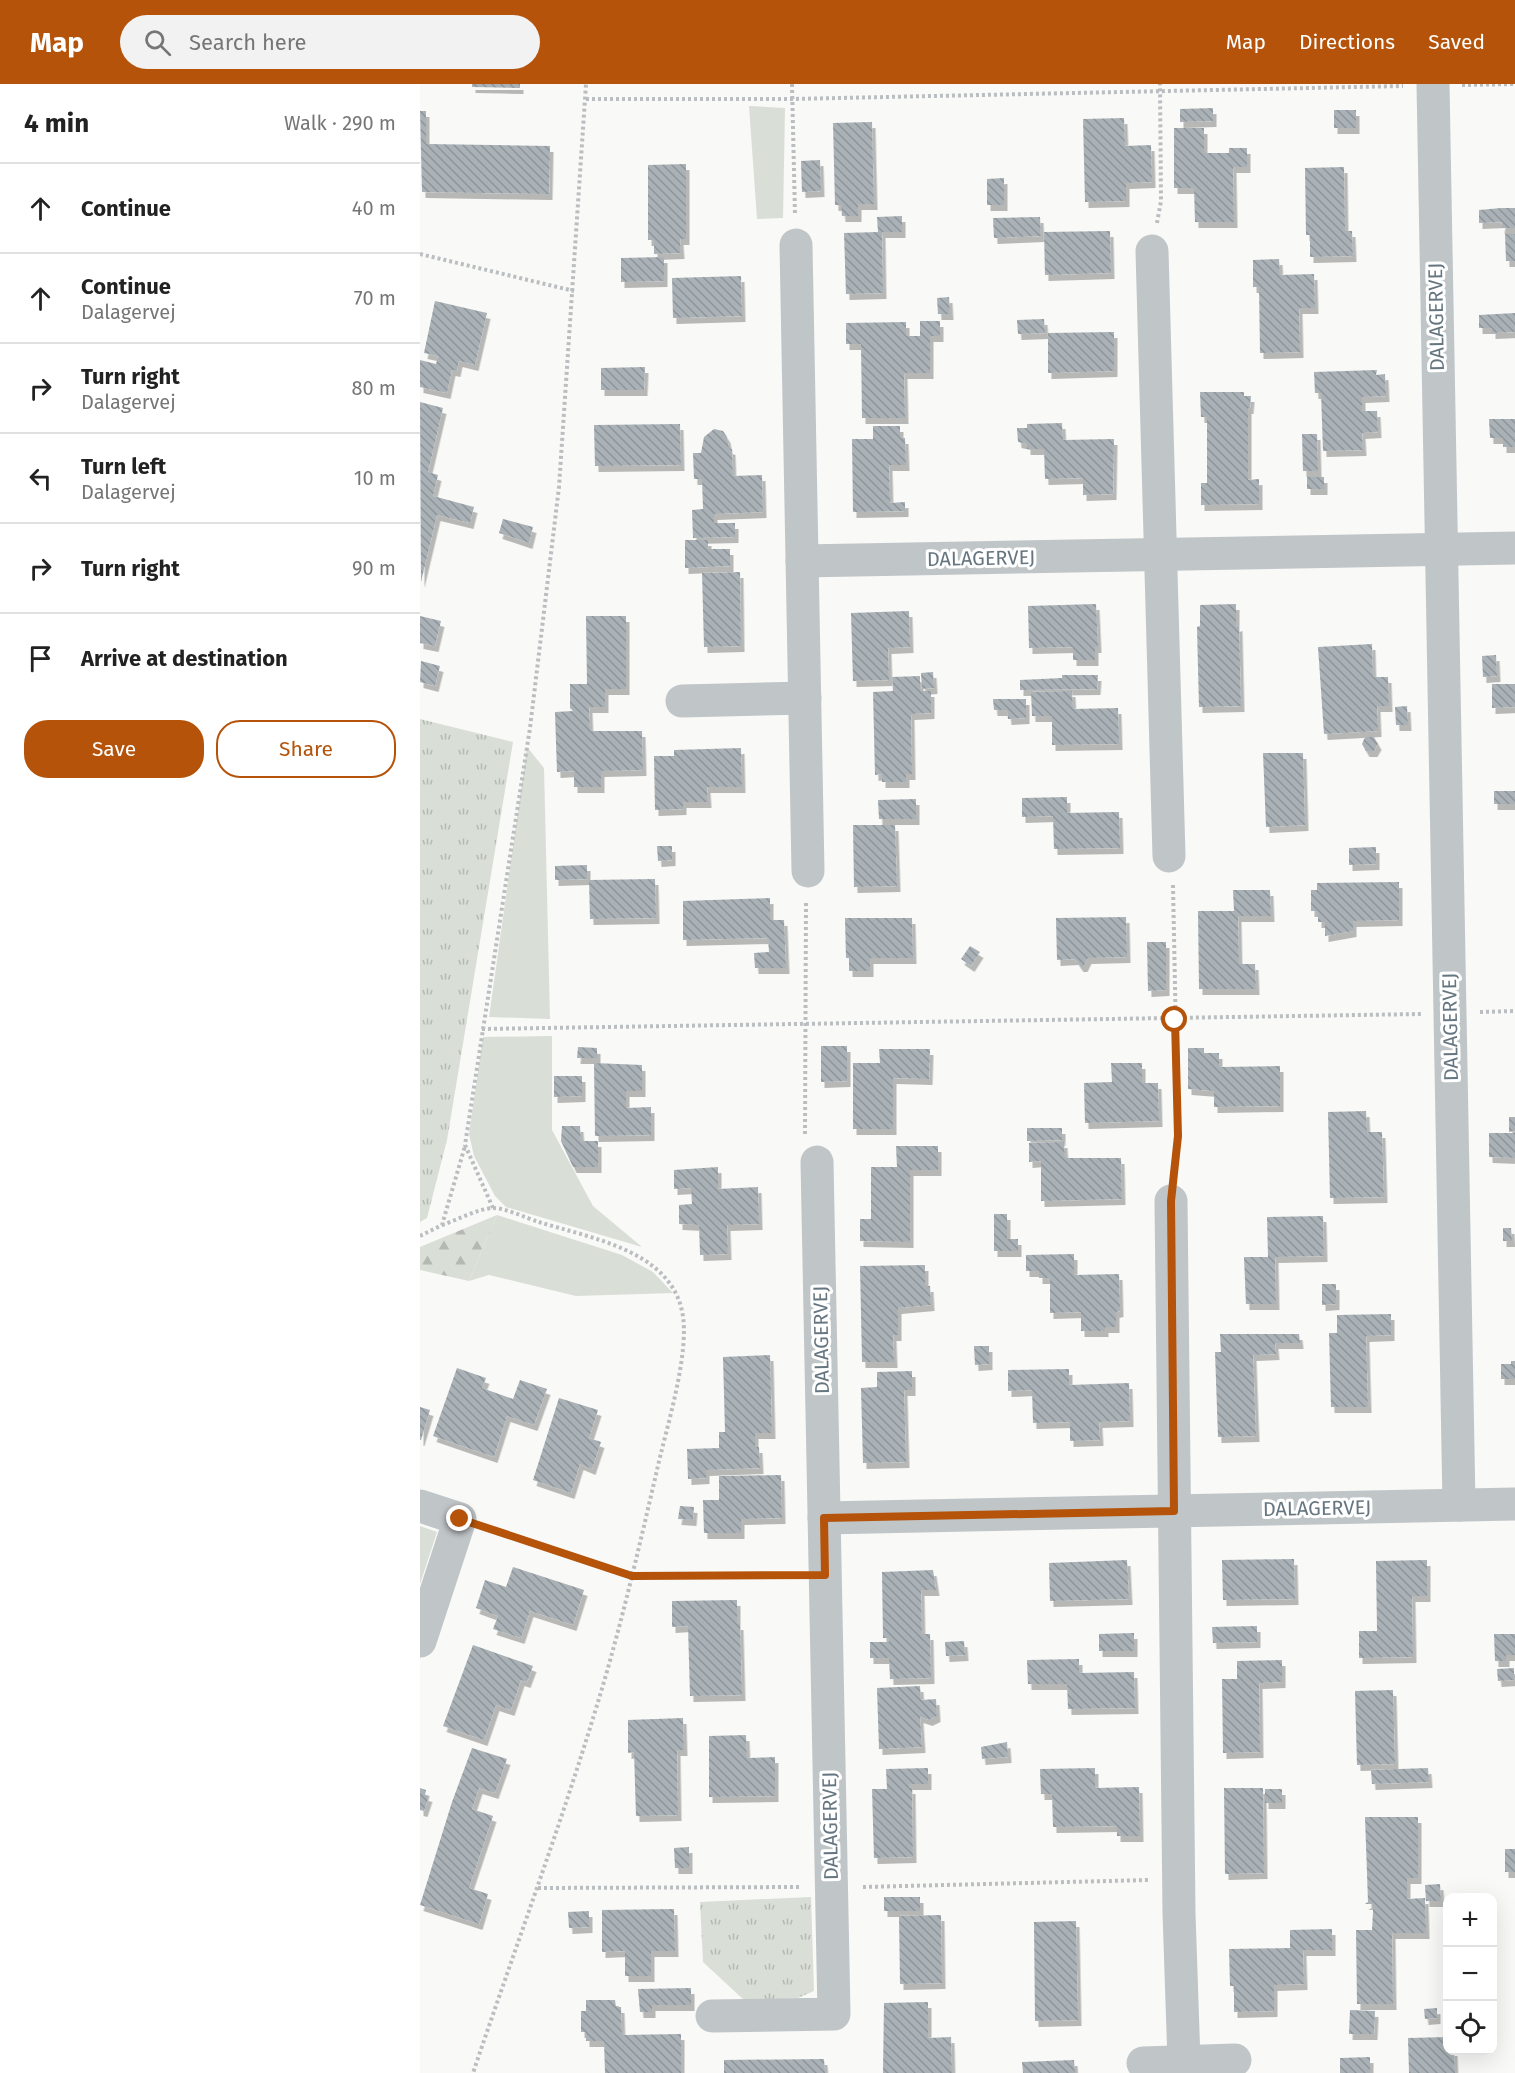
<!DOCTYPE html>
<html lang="en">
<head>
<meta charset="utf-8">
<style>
  :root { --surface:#fff; --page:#f2f2f2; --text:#222; --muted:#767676; --line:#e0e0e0; --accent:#b45309 }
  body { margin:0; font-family:"Fira Sans",sans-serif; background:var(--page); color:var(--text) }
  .controls { position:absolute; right:18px; bottom:18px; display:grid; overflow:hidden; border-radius:12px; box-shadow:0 6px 24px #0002 }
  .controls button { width:54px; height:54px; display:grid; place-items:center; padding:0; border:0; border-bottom:2px solid var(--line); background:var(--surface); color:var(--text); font:30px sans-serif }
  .stop { position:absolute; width:18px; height:18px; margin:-14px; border:4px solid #b45309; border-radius:50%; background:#fff }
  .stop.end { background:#b45309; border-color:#fff; box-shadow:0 2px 6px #0008 }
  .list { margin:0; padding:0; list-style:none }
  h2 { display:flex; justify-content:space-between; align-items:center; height:78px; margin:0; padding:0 24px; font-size:26px }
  h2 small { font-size:20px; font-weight:400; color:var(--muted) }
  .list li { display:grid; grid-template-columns:39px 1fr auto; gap:18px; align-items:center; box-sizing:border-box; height:90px; padding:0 24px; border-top:2px solid var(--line) }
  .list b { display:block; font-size:22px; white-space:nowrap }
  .list p { margin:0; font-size:20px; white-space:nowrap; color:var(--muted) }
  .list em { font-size:20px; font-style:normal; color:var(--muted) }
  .actions { display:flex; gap:12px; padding:18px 24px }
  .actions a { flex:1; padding:14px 0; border:2px solid var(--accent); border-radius:24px; text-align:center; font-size:21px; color:var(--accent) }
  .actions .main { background:var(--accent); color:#fff }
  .icon { flex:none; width:33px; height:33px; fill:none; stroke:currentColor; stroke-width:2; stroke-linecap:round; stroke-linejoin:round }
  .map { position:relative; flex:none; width:1095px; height:1989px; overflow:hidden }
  header { display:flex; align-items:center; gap:36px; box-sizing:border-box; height:84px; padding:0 30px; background:var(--accent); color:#fff }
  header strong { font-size:28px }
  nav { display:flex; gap:33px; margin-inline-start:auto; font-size:21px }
  .search { width:420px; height:54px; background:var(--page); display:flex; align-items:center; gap:15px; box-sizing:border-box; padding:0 21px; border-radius:33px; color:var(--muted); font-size:22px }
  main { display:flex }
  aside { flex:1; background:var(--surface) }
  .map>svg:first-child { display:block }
  .grass { fill:#d9ded6 }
  .forest { fill:url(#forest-firs) }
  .park { fill:url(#park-tufts) }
  .building { fill:url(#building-back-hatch); filter:url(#shadow) }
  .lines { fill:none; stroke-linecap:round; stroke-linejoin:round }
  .path { stroke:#bbbec0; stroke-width:4; stroke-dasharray:3 3; stroke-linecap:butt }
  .minor { stroke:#c0c5c8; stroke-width:33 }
  .route { stroke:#b45309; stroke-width:8 }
  .labels { text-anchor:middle; stroke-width:6; stroke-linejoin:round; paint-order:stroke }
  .street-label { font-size:20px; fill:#667680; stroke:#fff }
</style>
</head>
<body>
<header>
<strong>Map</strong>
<div class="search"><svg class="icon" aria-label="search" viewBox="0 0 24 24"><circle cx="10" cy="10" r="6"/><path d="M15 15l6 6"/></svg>Search here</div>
<nav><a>Map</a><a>Directions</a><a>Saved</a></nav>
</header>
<main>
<aside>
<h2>4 min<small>Walk · 290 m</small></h2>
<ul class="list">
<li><svg class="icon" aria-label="ahead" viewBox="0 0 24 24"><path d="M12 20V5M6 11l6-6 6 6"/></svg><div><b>Continue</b></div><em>40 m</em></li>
<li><svg class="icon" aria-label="ahead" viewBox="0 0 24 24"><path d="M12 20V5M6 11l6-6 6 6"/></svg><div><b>Continue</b><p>Dalagervej</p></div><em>70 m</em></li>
<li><svg class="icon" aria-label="right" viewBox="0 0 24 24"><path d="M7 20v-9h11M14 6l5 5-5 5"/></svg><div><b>Turn right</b><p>Dalagervej</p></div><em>80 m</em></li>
<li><svg class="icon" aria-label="left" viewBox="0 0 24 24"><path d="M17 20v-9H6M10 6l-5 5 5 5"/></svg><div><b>Turn left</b><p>Dalagervej</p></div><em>10 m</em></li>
<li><svg class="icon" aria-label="right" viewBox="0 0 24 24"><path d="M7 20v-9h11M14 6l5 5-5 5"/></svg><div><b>Turn right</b></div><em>90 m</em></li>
<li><svg class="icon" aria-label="arrive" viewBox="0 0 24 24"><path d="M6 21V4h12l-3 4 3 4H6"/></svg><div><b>Arrive at destination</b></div></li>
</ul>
<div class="actions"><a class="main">Save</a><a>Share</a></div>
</aside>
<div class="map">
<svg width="1095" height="1989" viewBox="0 0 1095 1989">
  <defs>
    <pattern id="forest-firs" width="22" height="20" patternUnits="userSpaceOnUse" patternTransform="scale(1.5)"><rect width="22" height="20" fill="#d9ded6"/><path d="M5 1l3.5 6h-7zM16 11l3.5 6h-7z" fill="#b4b9b3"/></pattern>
    <pattern id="park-tufts" width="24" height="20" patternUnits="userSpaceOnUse" patternTransform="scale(1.5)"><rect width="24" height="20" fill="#d9ded6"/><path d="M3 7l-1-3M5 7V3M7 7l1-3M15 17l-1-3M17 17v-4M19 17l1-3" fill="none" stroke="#b4b9b3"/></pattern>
    <pattern id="building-back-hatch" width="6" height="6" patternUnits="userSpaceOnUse" patternTransform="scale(1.5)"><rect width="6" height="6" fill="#aab2b7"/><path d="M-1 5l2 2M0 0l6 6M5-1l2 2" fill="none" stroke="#8e959a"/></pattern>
    <filter id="shadow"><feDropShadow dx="3.5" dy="6" stdDeviation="0" flood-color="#0004"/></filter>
  </defs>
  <rect width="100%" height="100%" fill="#f9f9f7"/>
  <g class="grass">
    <polygon points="329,22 365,24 363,134 337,135"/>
    <polygon points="107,663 124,684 130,935 69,933"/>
    <polygon points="132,952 132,1046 173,1122 222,1163 86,1123 75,1112 54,1072 49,1050 63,953"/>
    <polygon points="77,1131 202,1171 233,1188 253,1209 156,1212 69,1191 49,1197"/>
    <polygon points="0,1442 17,1448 0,1500"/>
  </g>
  <polygon class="forest" points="77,1131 49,1197 0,1186 0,1163"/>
  <g class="park">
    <polygon points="0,635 93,658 27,1056 7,1134 0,1138"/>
    <polygon points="391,1813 394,1907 378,1914 325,1917 283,1878 280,1818"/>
  </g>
  <g class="building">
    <polygon points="52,0 100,0 100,4 52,3"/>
    <polygon points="793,24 793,37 760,38 760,25"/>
    <rect x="914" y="26" width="22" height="18"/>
    <polygon points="0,27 6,27 6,60 130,62 129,110 2,108"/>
    <polygon points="704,34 705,62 731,61 732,98 706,99 706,117 665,118 663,35"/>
    <polygon points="452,38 454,120 438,120 438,132 422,132 421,121 415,121 413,39"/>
    <polygon points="754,44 784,44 784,69 809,69 809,64 827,64 827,83 813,83 814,138 775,138 774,104 754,104"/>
    <polygon points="400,76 401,107 382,108 381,77"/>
    <polygon points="266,80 266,155 260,155 261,169 234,170 234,156 228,156 228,81"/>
    <polygon points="924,83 925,147 932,147 933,172 890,173 890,151 886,151 885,84"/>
    <polygon points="584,94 584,121 567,121 567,95"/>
    <polygon points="1081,124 1095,124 1095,144 1081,144 1082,138 1059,139 1059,126"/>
    <polygon points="482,132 482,148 462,148 463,209 426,210 424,149 458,148 457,133"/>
    <polygon points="620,133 621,152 574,154 573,134"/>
    <polygon points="690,147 691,189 625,191 624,148"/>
    <polygon points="1085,150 1095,150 1095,177 1086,177"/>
    <polygon points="244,173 244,197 201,198 201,174"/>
    <polygon points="859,175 860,191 894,190 895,224 879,224 880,268 840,269 839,203 833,203 833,176"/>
    <polygon points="321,192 322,232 253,234 252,194"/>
    <polygon points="529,213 530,230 518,230 517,214"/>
    <polygon points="15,217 67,229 55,281 39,277 37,287 32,286 27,309 0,303 0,276 16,280 18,272 4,269"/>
    <polygon points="1095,229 1095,248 1072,249 1072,244 1059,244 1059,231"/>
    <polygon points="624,235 625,249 598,250 597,236"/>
    <polygon points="500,237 520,237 520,252 510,252 510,289 484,289 485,334 442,334 441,260 426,260 426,239 486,238 486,252 500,252"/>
    <polygon points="694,248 694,287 628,289 628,249"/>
    <polygon points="225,283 224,306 181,306 181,284"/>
    <polygon points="957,286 956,291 965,290 966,312 942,313 942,327 957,327 958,348 942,349 943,366 903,367 901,309 895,309 894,288"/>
    <polygon points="780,308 824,308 824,312 831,312 830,324 828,324 828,396 839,395 839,420 781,421 781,399 787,399 787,333 781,333"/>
    <polygon points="0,318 23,324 8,388 18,391 13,412 54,423 50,439 17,431 1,498"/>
    <polygon points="1069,335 1095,335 1095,363 1083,363 1083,354 1070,354"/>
    <polygon points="642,339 643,356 694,355 693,410 663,411 663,394 625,395 624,365 607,365 607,360 598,358 597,344 607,344 607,340"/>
    <polygon points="260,340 261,381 175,382 174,341"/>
    <polygon points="453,342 480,342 480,354 485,354 486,381 469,381 470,419 485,418 485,427 433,428 432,355 453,355"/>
    <polygon points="294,345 303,347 307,353 309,364 312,365 313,392 342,391 343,428 294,430 294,439 315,439 315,453 273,454 272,426 283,425 282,395 274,395 273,369 281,369 284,353"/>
    <polygon points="882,350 897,350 898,387 883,387"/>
    <rect x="887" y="393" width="17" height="12"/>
    <polygon points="83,435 113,443 109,459 79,449"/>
    <polygon points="265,456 288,456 288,465 310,465 310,482 265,484"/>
    <polygon points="320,488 321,562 284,563 282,489"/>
    <polygon points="676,520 678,563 675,563 675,576 653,576 653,563 609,564 608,522"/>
    <polygon points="816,520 816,542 819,541 821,622 779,623 777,543 780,542 780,521"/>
    <polygon points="489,527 490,563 468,564 469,596 433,597 431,529"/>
    <polygon points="0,532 21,537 15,562 0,559"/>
    <polygon points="166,532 206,532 206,605 185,605 185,623 169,623 170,647 222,647 223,686 181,687 181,703 154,703 154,687 137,688 135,628 153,627 150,624 150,600 167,600"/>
    <polygon points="952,560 953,593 968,593 969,622 957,622 958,647 904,650 898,563"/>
    <polygon points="1076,571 1077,592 1063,593 1062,572"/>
    <polygon points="1,577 20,582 15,602 0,598"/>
    <polygon points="513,588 514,604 502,605 501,589"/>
    <polygon points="642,591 678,591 677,605 600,606 600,596 642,594"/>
    <polygon points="500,592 500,607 511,607 511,629 491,630 492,690 486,690 486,698 462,698 462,690 455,691 453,608 473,607 472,593"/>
    <polygon points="1072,600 1095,600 1095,623 1072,624"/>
    <polygon points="652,607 653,625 698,624 699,660 632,661 632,632 612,632 611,608"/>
    <polygon points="573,615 606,615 606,634 588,635 587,626 574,626"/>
    <polygon points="987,622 988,641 976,641 975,623"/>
    <polygon points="945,653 954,653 958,660 954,667 946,667 942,660"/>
    <polygon points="321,664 322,703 287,703 288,718 263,718 263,725 235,726 234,672 254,672 254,666"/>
    <polygon points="843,669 883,669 885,741 846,743"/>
    <rect x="1074" y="707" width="21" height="13"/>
    <polygon points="647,713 647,729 699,728 700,764 634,765 633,732 602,733 602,714"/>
    <polygon points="496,715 496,735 459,735 458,716"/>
    <polygon points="433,741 475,741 477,802 434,803"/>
    <polygon points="237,762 252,762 252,776 238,777"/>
    <polygon points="956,763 956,780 929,781 929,764"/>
    <polygon points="167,781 167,795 135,796 135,782"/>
    <polygon points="235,795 236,834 170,835 169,796"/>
    <polygon points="979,798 979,836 933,837 933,847 905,852 905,838 898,838 898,827 891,827 891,806 897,806 897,799"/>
    <polygon points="813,806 850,806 851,832 818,832 819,880 835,880 836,905 779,905 778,827 814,827"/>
    <polygon points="350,814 350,836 364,836 366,884 335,884 334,869 349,868 348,854 263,856 263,817"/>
    <polygon points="706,833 707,873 668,874 664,882 660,882 655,875 637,876 636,834"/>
    <polygon points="425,834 492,834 493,874 450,874 450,887 429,887 429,874 426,874"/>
    <polygon points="727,858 746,858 746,906 728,907"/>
    <polygon points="550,862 560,868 551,882 541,875"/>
    <polygon points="401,962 427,962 427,997 401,998"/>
    <polygon points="158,963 177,964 177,974 157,974"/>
    <polygon points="768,964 784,964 784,969 799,969 799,983 860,982 860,1022 794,1023 794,1007 768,1005"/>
    <polygon points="459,965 510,965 509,995 473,994 473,1045 433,1045 433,979 460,979"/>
    <polygon points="174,979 222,981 222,1007 206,1007 206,1024 231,1023 231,1051 175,1052"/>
    <polygon points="691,979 722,979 722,999 738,999 739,1037 665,1039 664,999 692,998"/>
    <polygon points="134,992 162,992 162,1012 134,1013"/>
    <polygon points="946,1027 947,1048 962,1048 964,1113 910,1114 908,1028"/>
    <polygon points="1089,1033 1095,1033 1095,1047 1089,1048"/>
    <polygon points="142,1042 160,1042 161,1057 178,1057 178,1083 153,1083 141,1057"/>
    <polygon points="607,1044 642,1044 642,1056 607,1057"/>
    <polygon points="1069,1049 1095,1049 1095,1074 1069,1073"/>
    <polygon points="644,1058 645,1074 701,1074 702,1115 621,1117 621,1077 609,1078 609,1059"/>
    <polygon points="476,1062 518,1062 518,1086 490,1086 490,1158 440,1157 440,1135 451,1135 451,1083 477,1083"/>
    <polygon points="298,1083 298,1105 338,1103 339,1140 307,1141 308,1170 280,1171 279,1141 259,1140 259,1121 272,1120 271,1104 254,1105 254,1086"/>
    <polygon points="574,1130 587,1130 587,1155 598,1155 598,1167 574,1167"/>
    <polygon points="903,1132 904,1172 855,1173 856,1220 826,1220 824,1173 848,1173 847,1133"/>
    <polygon points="1083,1144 1091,1144 1092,1157 1083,1157"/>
    <polygon points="654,1170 654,1191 699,1190 700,1227 696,1228 696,1243 685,1243 685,1247 661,1247 661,1228 630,1229 630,1194 619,1194 619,1187 606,1187 606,1171"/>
    <polygon points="505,1181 505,1202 510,1202 511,1221 478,1224 478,1251 473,1251 474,1278 442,1278 440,1182"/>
    <polygon points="902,1200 916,1200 916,1220 902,1221"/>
    <polygon points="971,1230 971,1251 946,1252 948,1323 911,1323 909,1249 917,1249 917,1231"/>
    <polygon points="800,1250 879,1250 880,1259 855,1259 856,1270 833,1271 836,1352 798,1353 795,1268 801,1268"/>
    <polygon points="554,1262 569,1262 569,1280 555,1281"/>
    <polygon points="350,1271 352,1349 335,1349 335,1363 339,1363 340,1384 286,1386 286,1394 268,1395 267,1365 299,1364 299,1348 305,1348 303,1273"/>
    <polygon points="1091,1277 1095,1277 1095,1295 1081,1295 1081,1280 1091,1280"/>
    <polygon points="37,1284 66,1294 62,1304 93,1315 100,1296 127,1305 114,1341 87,1332 74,1373 13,1352"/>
    <polygon points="649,1285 649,1301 709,1299 710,1337 679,1338 680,1356 650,1357 650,1338 613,1339 612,1306 588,1307 588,1286"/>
    <polygon points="492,1287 492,1306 484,1306 486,1378 443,1379 441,1304 457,1303 457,1288"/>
    <polygon points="139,1314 178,1326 169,1354 181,1358 172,1385 160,1380 151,1409 113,1396"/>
    <polygon points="0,1323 10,1326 1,1356 0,1356"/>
    <polygon points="361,1391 362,1434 321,1435 321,1449 284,1449 283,1416 299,1416 299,1392"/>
    <polygon points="260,1422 274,1423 273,1436 258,1435"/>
    <polygon points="874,1475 875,1515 803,1516 802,1476"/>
    <polygon points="707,1476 709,1515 630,1517 629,1479"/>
    <polygon points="1007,1476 1007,1512 992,1512 993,1573 939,1574 939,1547 957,1547 956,1477"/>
    <polygon points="93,1483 164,1506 153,1541 110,1527 101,1554 73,1545 78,1532 56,1524 65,1496 86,1503"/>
    <polygon points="513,1486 516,1506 501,1506 502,1550 510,1550 511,1594 470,1595 469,1574 450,1574 450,1558 469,1558 469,1554 463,1554 462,1488"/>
    <polygon points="317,1516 317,1540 320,1540 322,1611 270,1612 268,1542 252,1543 252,1517"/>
    <polygon points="837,1542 837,1558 793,1559 792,1543"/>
    <polygon points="714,1549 714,1567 679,1567 679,1550"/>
    <polygon points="1074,1550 1095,1550 1095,1571 1086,1571 1086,1577 1075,1577"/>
    <polygon points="544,1557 545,1571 526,1572 525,1558"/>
    <polygon points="53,1561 113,1582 107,1598 101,1596 91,1626 76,1621 64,1656 23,1642"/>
    <polygon points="659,1575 659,1589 714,1588 715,1624 648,1625 647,1600 608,1600 607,1576"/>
    <polygon points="862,1576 862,1598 839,1599 840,1668 803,1669 802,1595 817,1595 817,1577"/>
    <polygon points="1094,1584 1094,1596 1078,1597 1077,1585"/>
    <polygon points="500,1602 501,1616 516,1615 517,1632 509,1636 500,1633 502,1663 459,1665 457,1604"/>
    <polygon points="973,1606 975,1680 937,1681 935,1607"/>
    <polygon points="263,1634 264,1666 257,1666 258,1731 216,1732 214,1668 208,1669 208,1636"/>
    <polygon points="326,1651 327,1674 355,1673 355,1712 289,1713 289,1652"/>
    <polygon points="587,1658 588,1673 562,1675 561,1663"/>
    <polygon points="52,1664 87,1675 75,1709 59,1704 52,1725 73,1732 49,1804 68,1810 59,1840 0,1821 32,1718"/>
    <polygon points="508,1684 508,1700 489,1700 489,1704 492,1704 493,1773 454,1774 452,1705 467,1705 466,1685"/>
    <polygon points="675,1684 675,1704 719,1703 720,1752 697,1752 697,1742 633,1743 632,1710 621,1710 620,1685"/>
    <polygon points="1008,1684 1009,1698 952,1700 951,1686"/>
    <polygon points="0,1704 6,1706 5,1711 9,1712 4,1727 0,1726"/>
    <polygon points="804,1704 843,1704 844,1789 805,1790"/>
    <rect x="845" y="1705" width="17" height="14"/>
    <polygon points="945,1733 998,1733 998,1794 987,1794 987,1815 1005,1814 1006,1849 972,1849 973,1920 937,1920 936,1846 952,1846 953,1828 953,1820 945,1820 948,1818"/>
    <polygon points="269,1763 269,1784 255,1784 254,1764"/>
    <rect x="1085" y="1765" width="10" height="23"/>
    <polygon points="1020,1800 1021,1817 1006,1817 1005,1801"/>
    <rect x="464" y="1813" width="36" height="14"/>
    <polygon points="254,1825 255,1867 231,1867 231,1892 205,1892 205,1867 182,1868 182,1826"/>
    <polygon points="169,1827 169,1843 149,1844 148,1828"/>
    <polygon points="521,1831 522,1899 480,1900 479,1832"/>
    <polygon points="656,1837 658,1936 615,1937 614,1838"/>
    <polygon points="912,1845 912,1866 883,1866 884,1900 854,1901 854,1927 814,1928 814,1902 810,1902 809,1865 870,1864 870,1846"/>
    <polygon points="271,1904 271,1921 232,1921 232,1928 220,1928 218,1905"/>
    <polygon points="166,1916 195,1916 196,1923 201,1923 202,1951 261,1950 261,1989 185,1989 184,1957 166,1957 166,1948 161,1948 161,1927 166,1927"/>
    <polygon points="508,1918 508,1954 531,1953 532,1989 463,1989 464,1919"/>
    <polygon points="1017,1924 1017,1934 1005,1935 1004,1925"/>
    <polygon points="930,1926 955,1927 954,1950 929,1950"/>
    <polygon points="1028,1953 1028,1966 1034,1966 1035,1989 989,1989 988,1954"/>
    <polygon points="950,1973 950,1989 920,1989 920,1974"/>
    <polygon points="404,1975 405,1989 304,1989 304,1976"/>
    <polygon points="654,1976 655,1989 603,1989 602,1978"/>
  </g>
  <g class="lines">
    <g class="path">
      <polyline points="372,0 375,131"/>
      <polyline points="1042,1 1095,0"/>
      <polyline points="166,15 372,15 983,2"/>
      <polyline points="737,139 741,117 740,0"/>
      <polyline points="0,170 154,207"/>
      <polyline points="753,801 758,1052 754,1087"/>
      <polyline points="1060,928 1095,927"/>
      <polyline points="62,945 1001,930"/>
      <polyline points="385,1050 386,817"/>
      <polyline points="73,1124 45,1061 110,644 139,403 166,0"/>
      <path d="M 22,1141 C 37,1136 57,1125 73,1124 C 86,1124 106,1134 119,1138 C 170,1154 249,1166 262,1227 C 271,1267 246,1345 237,1386 C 218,1468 199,1551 174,1631 C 137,1752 93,1870 53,1989"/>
      <polyline points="0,1152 22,1141 45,1062"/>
      <polyline points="69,1445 212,1492 374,1491"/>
      <polyline points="443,1803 729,1796"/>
      <polyline points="118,1804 381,1803"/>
    </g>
    <g class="minor">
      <polyline points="1013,0 1039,1421"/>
      <polyline points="376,161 388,787"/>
      <polyline points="732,167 749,772"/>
      <polyline points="382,477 1095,464"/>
      <polyline points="262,617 385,614"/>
      <polyline points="751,1117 759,1829 764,1977"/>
      <polyline points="0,1422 40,1435 0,1557"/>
      <polyline points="404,1434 1095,1420"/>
      <polyline points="292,1932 414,1930 397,1078"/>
      <polyline points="723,1979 815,1976"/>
    </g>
  </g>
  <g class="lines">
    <polyline class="route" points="40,1435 212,1492 405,1491 404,1434 754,1427 751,1117 758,1052 755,936"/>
  </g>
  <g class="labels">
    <g class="street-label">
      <text transform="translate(1016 233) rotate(-91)" y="7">DALAGERVEJ</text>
      <text transform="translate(561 474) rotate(-1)" y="7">DALAGERVEJ</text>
      <text transform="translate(1030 943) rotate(-91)" y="7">DALAGERVEJ</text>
      <text transform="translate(401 1256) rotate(-91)" y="7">DALAGERVEJ</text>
      <text transform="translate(897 1424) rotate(-1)" y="7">DALAGERVEJ</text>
      <text transform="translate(410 1742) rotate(-91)" y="7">DALAGERVEJ</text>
    </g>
  </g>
</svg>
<div class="controls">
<button>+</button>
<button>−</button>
<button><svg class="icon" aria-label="locate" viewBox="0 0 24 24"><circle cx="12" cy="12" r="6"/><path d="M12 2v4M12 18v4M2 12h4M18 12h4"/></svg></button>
</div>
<div class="stop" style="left:755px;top:936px"></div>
<div class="stop end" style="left:40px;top:1435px"></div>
</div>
</main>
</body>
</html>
